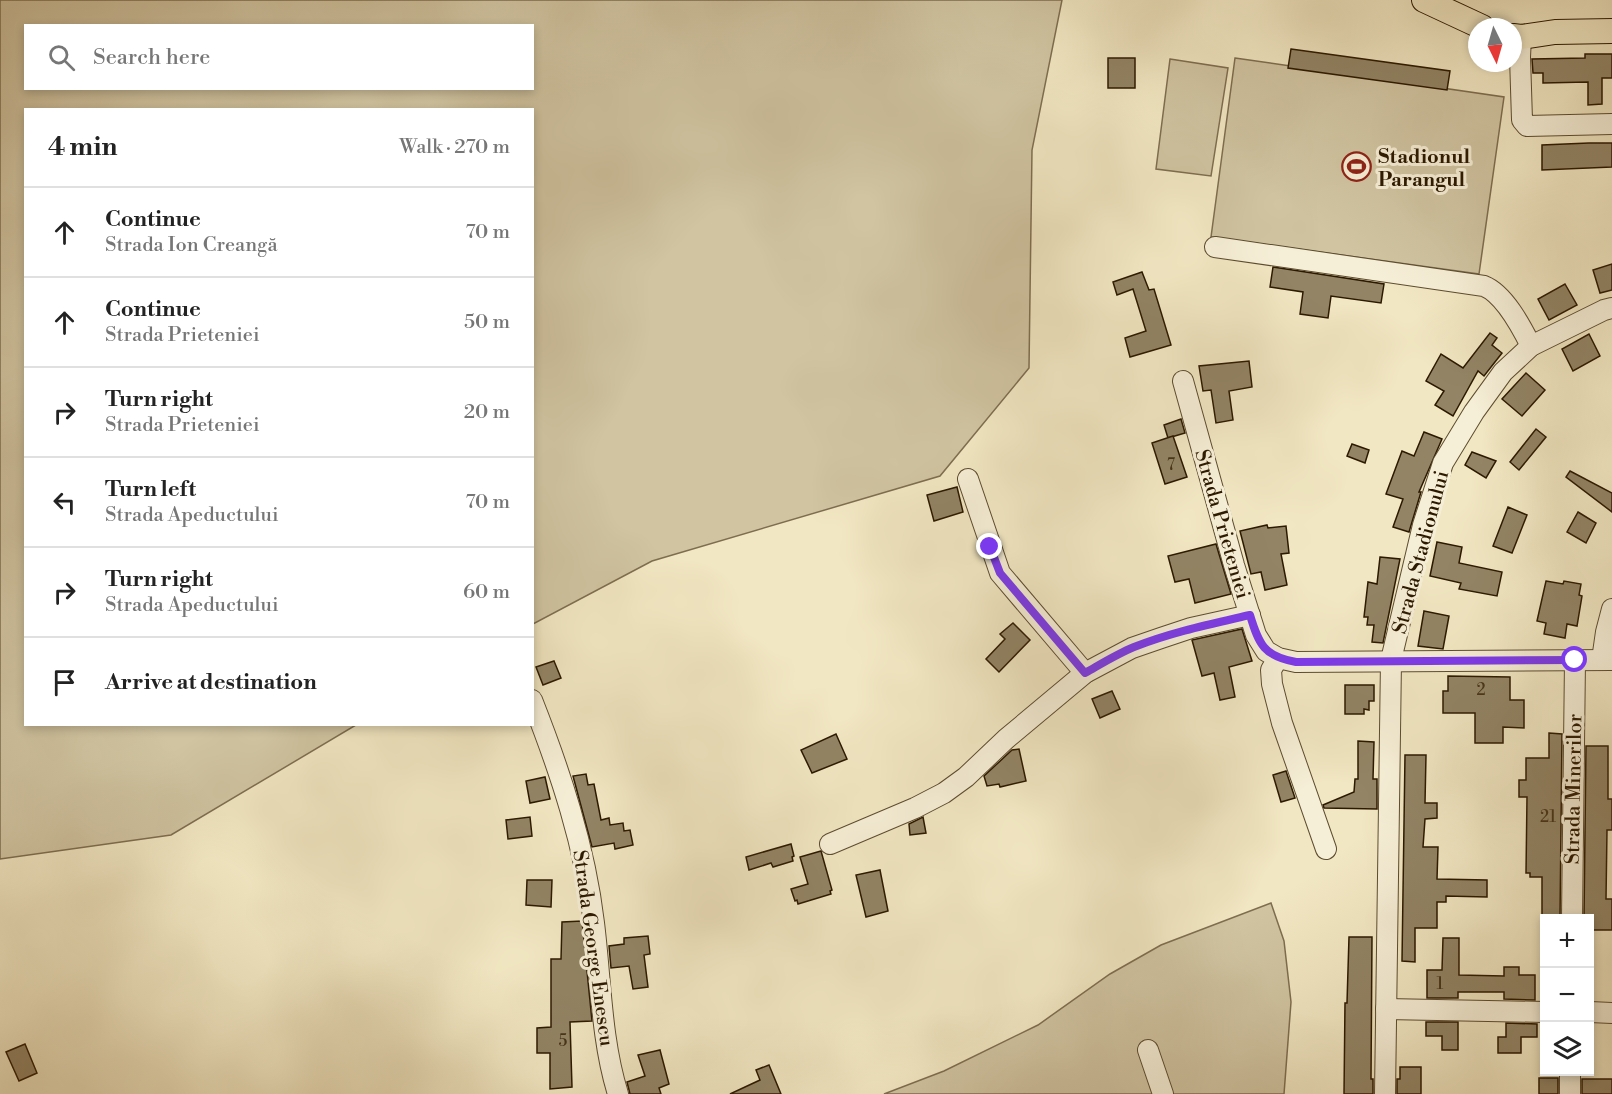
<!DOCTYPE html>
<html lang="en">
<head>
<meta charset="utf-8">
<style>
  :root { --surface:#fff; --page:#f2f2f2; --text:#222; --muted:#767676; --line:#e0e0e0 }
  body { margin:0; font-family:"Libre Bodoni",serif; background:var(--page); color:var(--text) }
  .controls { position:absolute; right:18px; bottom:18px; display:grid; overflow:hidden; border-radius:0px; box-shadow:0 3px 9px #0003 }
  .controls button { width:54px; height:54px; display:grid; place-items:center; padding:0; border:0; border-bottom:2px solid var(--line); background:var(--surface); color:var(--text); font:30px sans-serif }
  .compass { position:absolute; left:1468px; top:18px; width:54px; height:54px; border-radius:50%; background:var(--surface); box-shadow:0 3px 9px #0003; rotate:175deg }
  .stop { position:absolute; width:18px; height:18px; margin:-14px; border:4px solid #7c3aed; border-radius:50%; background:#fff }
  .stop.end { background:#7c3aed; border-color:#fff; box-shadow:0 2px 6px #0008 }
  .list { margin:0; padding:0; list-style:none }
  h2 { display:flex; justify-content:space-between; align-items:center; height:78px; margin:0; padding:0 24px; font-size:26px }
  h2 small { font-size:20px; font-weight:400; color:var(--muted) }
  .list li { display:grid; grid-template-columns:39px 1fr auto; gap:18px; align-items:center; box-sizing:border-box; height:90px; padding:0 24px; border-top:2px solid var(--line) }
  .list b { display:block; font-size:22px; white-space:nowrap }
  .list p { margin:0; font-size:20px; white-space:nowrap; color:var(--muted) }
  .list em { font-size:20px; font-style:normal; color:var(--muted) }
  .icon { flex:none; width:33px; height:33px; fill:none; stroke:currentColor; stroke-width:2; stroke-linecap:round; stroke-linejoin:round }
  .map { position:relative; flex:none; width:1612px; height:1094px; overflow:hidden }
  .search { position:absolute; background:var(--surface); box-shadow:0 3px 9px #0003; left:24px; top:24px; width:510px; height:66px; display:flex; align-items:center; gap:15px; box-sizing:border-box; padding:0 21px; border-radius:0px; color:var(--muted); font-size:22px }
  .panel { position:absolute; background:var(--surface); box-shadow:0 3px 9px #0003; left:24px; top:108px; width:510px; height:618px; border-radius:0px }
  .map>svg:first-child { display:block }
  .green { fill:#d0c4a1; stroke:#7e6e50; stroke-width:1.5; fill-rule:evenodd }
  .building { fill:#928465; stroke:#2c1900; stroke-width:1.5 }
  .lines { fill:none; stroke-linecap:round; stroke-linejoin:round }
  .minor-casing { stroke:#5d4c30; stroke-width:22 }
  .major-casing { stroke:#2c1900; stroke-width:26 }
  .minor { stroke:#f6efd7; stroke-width:20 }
  .major { stroke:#f1e7c2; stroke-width:24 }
  .route { stroke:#7c3aed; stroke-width:8 }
  .labels { text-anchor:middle; stroke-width:6; stroke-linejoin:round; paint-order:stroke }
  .number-label { font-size:16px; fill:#463419 }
  .poi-label { font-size:20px; font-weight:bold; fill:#2c1900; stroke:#f6efd7; text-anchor:start }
  .street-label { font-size:20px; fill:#2c1900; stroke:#f6efd7 }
</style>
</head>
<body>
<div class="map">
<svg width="1612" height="1094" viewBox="0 0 1612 1094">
  <rect width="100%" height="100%" fill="#f1e7c2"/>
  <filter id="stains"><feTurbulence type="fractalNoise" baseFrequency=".00333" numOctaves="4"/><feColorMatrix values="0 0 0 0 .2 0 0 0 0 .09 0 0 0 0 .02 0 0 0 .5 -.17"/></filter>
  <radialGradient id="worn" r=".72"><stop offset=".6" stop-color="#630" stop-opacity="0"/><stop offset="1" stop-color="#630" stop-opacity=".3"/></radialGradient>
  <g class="green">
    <path d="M 0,0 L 1062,0 L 1032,150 L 1029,368 L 940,476 L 652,561 L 533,624 L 532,110 L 26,110 L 26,724 L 356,725 L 171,835 L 0,859 ZM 26,26 L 532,26 L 532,88 L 26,88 Z"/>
    <polygon points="1235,58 1504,97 1479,274 1211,237"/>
    <polygon points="1170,59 1228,68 1211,176 1156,169"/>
    <polygon points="1271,903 1284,941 1291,1002 1284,1094 884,1094 944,1071 1038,1025 1110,974 1161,945"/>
  </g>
  <g class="building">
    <polygon points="1291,49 1450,71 1447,90 1288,68"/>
    <polygon points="1585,54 1612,54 1612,78 1602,78 1602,104 1588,105 1588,82 1543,83 1543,73 1533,73 1532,59 1585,58"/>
    <rect x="1108" y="58" width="27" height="30"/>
    <polygon points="1589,143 1612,143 1612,167 1542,170 1542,145"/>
    <polygon points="1612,264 1612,290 1600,293 1593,270"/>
    <polygon points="1273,267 1384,284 1381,303 1331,296 1328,318 1300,314 1303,292 1270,287"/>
    <polygon points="1142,272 1149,290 1154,289 1171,345 1130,357 1125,338 1146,331 1133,289 1117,295 1113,282"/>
    <polygon points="1565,284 1577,305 1549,320 1538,299"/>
    <polygon points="1490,333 1497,338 1492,345 1502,353 1484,376 1478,371 1453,416 1435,405 1444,391 1426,381 1441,354 1463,368"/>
    <polygon points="1589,334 1600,356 1573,371 1562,349"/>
    <polygon points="1249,361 1252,387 1229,391 1233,420 1216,423 1211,390 1203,391 1199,366"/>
    <polygon points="1526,373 1545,390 1522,416 1502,399"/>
    <polygon points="1181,419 1185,433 1168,438 1164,425"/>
    <polygon points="1536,429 1546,437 1519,470 1510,462"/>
    <polygon points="1424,432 1442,439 1419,492 1421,492 1409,532 1393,527 1403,499 1386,494 1402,451 1414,456"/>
    <polygon points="1173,436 1187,477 1165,484 1152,443"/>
    <polygon points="1352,444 1369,450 1365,463 1347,456"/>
    <polygon points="1472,452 1496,461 1486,478 1465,465"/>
    <polygon points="1570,471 1612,493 1612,512 1566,477"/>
    <polygon points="957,487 963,512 934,521 927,495"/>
    <polygon points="1508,507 1527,515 1512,553 1493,546"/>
    <polygon points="1578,512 1596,523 1586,543 1567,532"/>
    <polygon points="1267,525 1268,528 1286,526 1289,553 1281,554 1287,585 1265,590 1261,572 1251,574 1240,531"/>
    <polygon points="1437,542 1462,547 1459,563 1502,572 1497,596 1459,589 1461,583 1430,576"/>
    <polygon points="1216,544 1231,594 1195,603 1189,579 1175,582 1168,556"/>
    <polygon points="1380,557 1400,559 1383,643 1372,642 1374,625 1367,625 1368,617 1364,617 1368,582 1377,584"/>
    <polygon points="1546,581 1563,584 1564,581 1581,584 1579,595 1582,596 1577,626 1567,624 1565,638 1544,634 1546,623 1537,621"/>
    <polygon points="1424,611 1449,616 1443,649 1418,646"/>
    <polygon points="1013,623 1030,640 999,672 986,659 1005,639 1000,634"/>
    <polygon points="1242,629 1252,661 1229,667 1235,697 1220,700 1214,673 1202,676 1192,640"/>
    <polygon points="554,661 561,678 543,685 536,667"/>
    <polygon points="1448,676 1510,677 1510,700 1524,700 1524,728 1503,727 1503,743 1475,743 1475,713 1443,713 1443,691 1448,691"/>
    <polygon points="1345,685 1374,685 1374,701 1369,701 1369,710 1364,709 1364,714 1345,714"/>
    <polygon points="1112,691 1120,709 1100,718 1092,699"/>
    <polygon points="1549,733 1562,734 1560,918 1542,918 1542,877 1530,877 1530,873 1526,873 1527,797 1519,797 1519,780 1526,780 1526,758 1549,758"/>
    <polygon points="836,734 847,759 812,773 801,750"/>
    <polygon points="1358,741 1374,742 1373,779 1377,779 1377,809 1324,808 1323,805 1354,792 1355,779 1358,779"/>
    <polygon points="1586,746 1608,746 1608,799 1612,799 1612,830 1607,830 1606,899 1612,899 1612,930 1590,930 1590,918 1584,918"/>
    <polygon points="1019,749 1026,781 1000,787 999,784 987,786 984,776 1012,750"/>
    <polygon points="1405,755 1426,755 1425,803 1437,803 1437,818 1425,819 1423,847 1438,847 1437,879 1487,880 1487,897 1446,896 1446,902 1437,902 1437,928 1415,928 1415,962 1402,961"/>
    <polygon points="1286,771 1295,798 1281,802 1273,775"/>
    <polygon points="586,774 588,785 594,784 601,820 609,818 610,825 623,823 624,831 630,830 633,845 615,849 614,843 592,847 573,776"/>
    <polygon points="545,777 550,799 530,803 526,781"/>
    <polygon points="530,817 532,836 508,839 506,820"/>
    <polygon points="923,817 926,833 910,835 909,824"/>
    <polygon points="791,844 794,856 792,857 793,861 773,867 771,863 749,870 746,857"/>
    <polygon points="821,851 832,890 830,891 831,894 798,904 797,900 795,901 791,889 808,884 800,857"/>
    <polygon points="880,870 888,911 866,917 856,875"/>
    <polygon points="527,880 552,880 551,907 526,905"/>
    <polygon points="582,921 592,1021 570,1022 572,1087 550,1089 550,1053 537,1053 537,1028 551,1027 551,959 561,959 562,922"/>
    <polygon points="648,936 650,954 644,955 648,987 633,989 629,966 611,968 609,946 624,944 624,938"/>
    <polygon points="1349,937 1372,937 1371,1079 1373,1079 1373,1094 1344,1094 1345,1003 1347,1003"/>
    <polygon points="1443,938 1459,938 1459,975 1504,976 1504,967 1519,967 1519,975 1535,975 1535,1000 1504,999 1504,992 1458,992 1458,998 1427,998 1427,970 1442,970"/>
    <polygon points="1426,1022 1458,1022 1458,1050 1442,1050 1442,1036 1426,1036"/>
    <polygon points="1506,1023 1537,1024 1537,1037 1521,1037 1521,1053 1498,1053 1498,1037 1506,1037"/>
    <polygon points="25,1044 37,1073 19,1081 6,1052"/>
    <polygon points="660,1050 669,1084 659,1088 661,1094 630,1094 627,1082 645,1076 638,1055"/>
    <polygon points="769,1065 781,1094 730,1094 760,1080 756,1070"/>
    <polygon points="1400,1067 1421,1067 1421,1094 1397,1094 1397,1079 1400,1079"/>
    <rect x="1539" y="1078" width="19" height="16"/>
    <rect x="1582" y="1079" width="30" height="15"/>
  </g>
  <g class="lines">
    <defs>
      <g id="minor">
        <polyline points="1521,37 1520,57 1522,120 1527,126 1612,124"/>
        <path d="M 1215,247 L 1484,286 C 1504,294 1521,326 1531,346"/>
        <polyline points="1183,381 1234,565 1256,635 1266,651 1278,658 1296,662 1612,660"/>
        <polyline points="968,479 1000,573 1085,673"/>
        <polyline points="1278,658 1271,670 1272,684 1282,723 1326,849"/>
        <polyline points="1602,660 1606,632 1612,609"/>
        <path d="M 532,700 C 560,771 585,846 594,923 C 601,979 601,1040 618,1094"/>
        <polyline points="830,844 915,808 944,793 966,777 1006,739 1085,673 1132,648 1161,638 1191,628 1250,615"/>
        <polyline points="1572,918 1575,660"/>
        <polyline points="1386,1009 1544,1012"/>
        <polyline points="1590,1012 1612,1013"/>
        <polyline points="1148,1050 1163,1094"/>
        <polyline points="1385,1094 1391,660 1423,525 1443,463 1474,412 1503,372 1531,346 1604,310 1612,308"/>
        <polyline points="1570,1094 1570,1072"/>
      </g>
      <g id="major">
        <polyline points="1424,0 1482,27"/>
        <polyline points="1513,36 1521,37 1555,32 1612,31"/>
      </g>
    </defs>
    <use href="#minor" class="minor-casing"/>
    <use href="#major" class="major-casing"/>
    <use href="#minor" class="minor"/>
    <use href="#major" class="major"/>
  </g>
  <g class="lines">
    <path class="route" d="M 990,547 L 1000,573 L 1085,673 C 1101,664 1117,654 1134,647 C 1172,632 1211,624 1250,615 C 1259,645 1264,656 1296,662 L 1575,660"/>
  </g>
  <defs>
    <symbol id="stadium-ring" viewBox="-11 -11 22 22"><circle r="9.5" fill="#f6efd7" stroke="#8f2418" stroke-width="1.5"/><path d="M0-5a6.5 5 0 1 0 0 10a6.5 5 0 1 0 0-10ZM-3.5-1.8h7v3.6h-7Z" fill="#8f2418"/></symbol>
  </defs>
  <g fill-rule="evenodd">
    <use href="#stadium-ring" x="1340" y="150" width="33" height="33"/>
  </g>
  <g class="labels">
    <g class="number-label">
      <text x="1171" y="470">7</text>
      <text x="1481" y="695">2</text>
      <text x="1548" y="822">21</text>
      <text x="1440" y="989">1</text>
      <text x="563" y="1046">5</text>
    </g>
    <g class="poi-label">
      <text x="1378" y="163">Stadionul<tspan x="1378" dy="23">Parangul</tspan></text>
    </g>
    <g class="street-label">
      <text transform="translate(1223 524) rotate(74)" y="7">Strada Prieteniei</text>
      <text transform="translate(1420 552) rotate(-75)" y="7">Strada Stadionului</text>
      <text transform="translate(1573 789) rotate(-89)" y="7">Strada Minerilor</text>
      <text transform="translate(594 948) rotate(82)" y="7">Strada George Enescu</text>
    </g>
  </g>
  <rect width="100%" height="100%" filter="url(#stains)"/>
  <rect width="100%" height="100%" fill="url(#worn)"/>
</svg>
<div class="controls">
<button>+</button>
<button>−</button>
<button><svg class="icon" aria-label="layers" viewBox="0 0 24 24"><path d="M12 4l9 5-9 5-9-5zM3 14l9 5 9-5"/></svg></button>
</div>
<svg class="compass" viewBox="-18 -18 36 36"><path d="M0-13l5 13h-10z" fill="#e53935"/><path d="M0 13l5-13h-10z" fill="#767676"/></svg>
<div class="stop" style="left:1575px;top:660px"></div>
<div class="stop end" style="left:990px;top:547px"></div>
<div class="search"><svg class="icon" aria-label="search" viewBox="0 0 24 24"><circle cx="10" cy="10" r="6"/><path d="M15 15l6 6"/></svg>Search here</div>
<section class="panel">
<h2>4 min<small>Walk · 270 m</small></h2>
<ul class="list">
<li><svg class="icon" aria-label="ahead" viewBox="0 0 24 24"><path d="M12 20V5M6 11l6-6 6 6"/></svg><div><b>Continue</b><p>Strada Ion Creangă</p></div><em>70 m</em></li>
<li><svg class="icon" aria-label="ahead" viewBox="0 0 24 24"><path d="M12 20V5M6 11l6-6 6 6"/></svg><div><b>Continue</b><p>Strada Prieteniei</p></div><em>50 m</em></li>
<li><svg class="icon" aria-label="right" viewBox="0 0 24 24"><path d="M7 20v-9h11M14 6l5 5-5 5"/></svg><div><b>Turn right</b><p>Strada Prieteniei</p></div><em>20 m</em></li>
<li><svg class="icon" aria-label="left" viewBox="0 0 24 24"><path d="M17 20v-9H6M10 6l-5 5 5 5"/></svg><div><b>Turn left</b><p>Strada Apeductului</p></div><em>70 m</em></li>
<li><svg class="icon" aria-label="right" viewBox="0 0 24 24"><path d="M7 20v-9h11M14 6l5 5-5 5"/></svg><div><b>Turn right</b><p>Strada Apeductului</p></div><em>60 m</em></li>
<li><svg class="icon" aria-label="arrive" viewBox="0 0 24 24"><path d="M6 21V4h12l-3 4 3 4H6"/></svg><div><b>Arrive at destination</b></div></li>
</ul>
</section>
</div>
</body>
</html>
